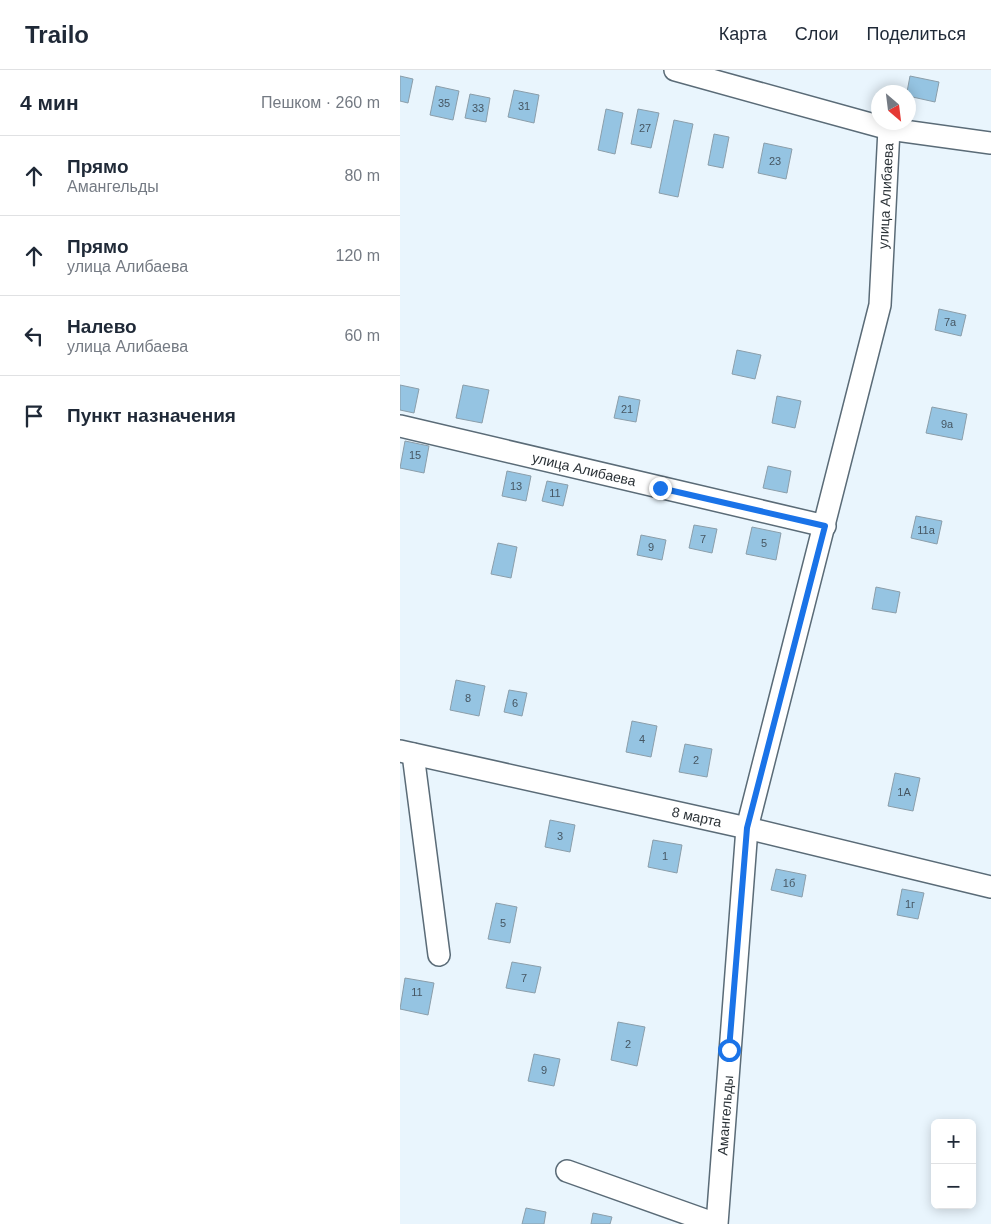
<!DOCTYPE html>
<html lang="ru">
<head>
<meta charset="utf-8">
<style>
  :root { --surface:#fff; --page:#f2f2f3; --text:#1f2937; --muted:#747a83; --line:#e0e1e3 }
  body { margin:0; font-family:Arial,sans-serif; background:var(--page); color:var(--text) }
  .controls { position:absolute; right:15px; bottom:15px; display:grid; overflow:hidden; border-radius:8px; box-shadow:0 2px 12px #0003 }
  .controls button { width:45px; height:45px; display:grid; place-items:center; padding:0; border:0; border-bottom:1px solid var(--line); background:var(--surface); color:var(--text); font:25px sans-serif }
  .compass { position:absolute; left:471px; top:15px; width:45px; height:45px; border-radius:50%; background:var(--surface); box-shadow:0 2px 12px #0003; rotate:152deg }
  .stop { position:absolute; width:15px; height:15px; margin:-11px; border:4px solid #1a73e8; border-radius:50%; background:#fff }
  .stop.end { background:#1a73e8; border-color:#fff; box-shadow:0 1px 5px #0008 }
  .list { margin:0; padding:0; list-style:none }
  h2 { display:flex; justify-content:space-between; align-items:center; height:65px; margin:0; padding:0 20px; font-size:21px }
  h2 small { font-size:16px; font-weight:400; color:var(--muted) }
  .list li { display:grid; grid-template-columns:32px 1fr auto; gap:15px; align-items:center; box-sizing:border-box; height:80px; padding:0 20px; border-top:1px solid var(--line) }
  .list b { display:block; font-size:19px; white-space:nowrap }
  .list p { margin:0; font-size:16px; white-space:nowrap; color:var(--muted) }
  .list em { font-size:16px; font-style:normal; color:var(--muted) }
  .icon { flex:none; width:28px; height:28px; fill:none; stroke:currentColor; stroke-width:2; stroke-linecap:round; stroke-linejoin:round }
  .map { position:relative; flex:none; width:591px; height:1154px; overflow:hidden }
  header { display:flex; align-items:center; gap:30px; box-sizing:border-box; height:70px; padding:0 25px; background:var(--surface); border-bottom:1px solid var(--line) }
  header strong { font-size:24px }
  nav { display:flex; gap:28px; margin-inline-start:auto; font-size:18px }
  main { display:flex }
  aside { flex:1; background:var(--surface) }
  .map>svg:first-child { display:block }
  .building { fill:#95c4e2; stroke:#8b9eaa }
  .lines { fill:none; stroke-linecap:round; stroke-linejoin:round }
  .minor-casing { stroke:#5a6b77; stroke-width:24 }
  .minor { stroke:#fff; stroke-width:21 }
  .route { stroke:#1a73e8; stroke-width:6 }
  .labels { text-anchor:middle; stroke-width:4.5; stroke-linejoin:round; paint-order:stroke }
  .number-label { font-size:11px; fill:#465662 }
  .street-label { font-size:14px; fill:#2b3237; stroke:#e9f5fd }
</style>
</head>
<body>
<header>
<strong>Trailo</strong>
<nav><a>Карта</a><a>Слои</a><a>Поделиться</a></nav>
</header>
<main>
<aside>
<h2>4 мин<small>Пешком · 260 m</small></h2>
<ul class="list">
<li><svg class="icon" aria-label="ahead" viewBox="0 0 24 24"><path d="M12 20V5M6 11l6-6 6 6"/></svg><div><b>Прямо</b><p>Амангельды</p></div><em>80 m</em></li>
<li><svg class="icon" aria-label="ahead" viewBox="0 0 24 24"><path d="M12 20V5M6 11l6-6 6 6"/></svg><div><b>Прямо</b><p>улица Алибаева</p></div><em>120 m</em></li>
<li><svg class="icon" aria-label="left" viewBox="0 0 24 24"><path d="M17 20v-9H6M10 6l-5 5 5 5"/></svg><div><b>Налево</b><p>улица Алибаева</p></div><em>60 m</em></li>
<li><svg class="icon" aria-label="arrive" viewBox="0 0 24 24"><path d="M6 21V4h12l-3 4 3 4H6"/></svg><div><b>Пункт назначения</b></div></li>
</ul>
</aside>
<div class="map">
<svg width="591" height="1154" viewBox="0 0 591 1154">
  <rect width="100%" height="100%" fill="#e9f5fd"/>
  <g class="building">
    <polygon points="0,6 13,9 8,33 0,31"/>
    <polygon points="510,6 539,12 535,32 508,26 507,22"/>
    <polygon points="36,16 59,21 53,50 30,45"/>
    <polygon points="114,20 139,25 134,53 108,47"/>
    <polygon points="70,24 90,28 86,52 65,48"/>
    <polygon points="206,39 223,43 215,84 198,80"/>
    <polygon points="238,39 259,43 251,78 231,74"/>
    <polygon points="274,50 293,54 278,127 259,123"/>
    <polygon points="314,64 329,67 323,98 308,95"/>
    <polygon points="364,73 392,79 386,109 358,103"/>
    <polygon points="539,239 566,245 561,266 535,260"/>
    <polygon points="337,280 361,285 355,309 332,304"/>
    <polygon points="0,315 19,319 14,343 0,340"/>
    <polygon points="63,315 89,320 82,353 56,348"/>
    <polygon points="219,326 240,330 236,352 214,348"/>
    <polygon points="377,326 401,331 395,358 372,353"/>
    <polygon points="532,337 567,344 562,370 526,363"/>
    <polygon points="5,371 29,376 24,403 0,398"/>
    <polygon points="368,396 391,401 387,423 363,418"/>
    <polygon points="107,401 131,406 126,431 102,426"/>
    <polygon points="147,411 168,415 163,436 142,431"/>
    <polygon points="516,446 542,451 537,474 511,468"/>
    <polygon points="294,455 317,459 312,483 289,478"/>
    <polygon points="352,457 381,463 376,490 346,484"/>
    <polygon points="241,465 266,470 262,490 237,485"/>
    <polygon points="98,473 117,477 111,508 91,504"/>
    <polygon points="476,517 500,522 496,543 472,539"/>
    <polygon points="56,610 85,616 79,646 50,640"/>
    <polygon points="109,620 127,623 122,646 104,642"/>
    <polygon points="232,651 257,656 251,687 226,682"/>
    <polygon points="285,674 312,679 307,707 279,702"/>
    <polygon points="495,703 520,708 513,741 488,736"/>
    <polygon points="150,750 175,755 170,782 145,777"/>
    <polygon points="253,770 282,775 277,803 248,797"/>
    <polygon points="376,799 406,805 402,827 371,820"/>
    <polygon points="502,819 524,823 518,849 497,845"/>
    <polygon points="96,833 117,837 110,873 88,869"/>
    <polygon points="112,892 141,897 135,923 106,918"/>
    <polygon points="5,908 34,913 28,945 0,939"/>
    <polygon points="218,952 245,957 237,996 211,990"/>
    <polygon points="134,984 160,989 154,1016 128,1011"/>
    <polygon points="126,1138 146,1142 144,1154 122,1154"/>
    <polygon points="193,1143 212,1147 210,1154 191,1154"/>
  </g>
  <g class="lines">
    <defs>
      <g id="minor">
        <polyline points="275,0 489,59 591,73"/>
        <path id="s1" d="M 0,356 L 425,456"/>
        <path id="s2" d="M 0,681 L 347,758 L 591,817"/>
        <polyline points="13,684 39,885"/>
        <polyline points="167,1101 316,1154"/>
        <path id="s3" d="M 317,1154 L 347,758 L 480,235 L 489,59"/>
      </g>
    </defs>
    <use href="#minor" class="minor-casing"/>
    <use href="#minor" class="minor"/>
  </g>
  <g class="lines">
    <polyline class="route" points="260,418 425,456 347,758 329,980"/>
  </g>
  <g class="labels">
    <g class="number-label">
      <text x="44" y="37">35</text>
      <text x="124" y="40">31</text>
      <text x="78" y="42">33</text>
      <text x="245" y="62">27</text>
      <text x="375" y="95">23</text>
      <text x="550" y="256">7а</text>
      <text x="227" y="343">21</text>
      <text x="547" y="358">9а</text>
      <text x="15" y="389">15</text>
      <text x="116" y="420">13</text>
      <text x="155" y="427">11</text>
      <text x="526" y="464">11а</text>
      <text x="303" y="473">7</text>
      <text x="364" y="477">5</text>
      <text x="251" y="481">9</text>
      <text x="68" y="632">8</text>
      <text x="115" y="637">6</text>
      <text x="242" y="673">4</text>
      <text x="296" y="694">2</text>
      <text x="504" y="726">1А</text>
      <text x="160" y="770">3</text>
      <text x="265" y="790">1</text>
      <text x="389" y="817">1б</text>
      <text x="510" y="838">1г</text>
      <text x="103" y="857">5</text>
      <text x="124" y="912">7</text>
      <text x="17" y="926">11</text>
      <text x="228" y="978">2</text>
      <text x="144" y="1004">9</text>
    </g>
    <g class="street-label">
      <text dy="5" stroke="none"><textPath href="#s3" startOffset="1046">улица Алибаева</textPath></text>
      <text dy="5" stroke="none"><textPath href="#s1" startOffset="189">улица Алибаева</textPath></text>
      <text dy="5" stroke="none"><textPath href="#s2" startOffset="304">8 марта</textPath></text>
      <text dy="5" stroke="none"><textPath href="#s3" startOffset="109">Амангельды</textPath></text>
    </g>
  </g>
</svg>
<div class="controls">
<button>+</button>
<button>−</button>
</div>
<svg class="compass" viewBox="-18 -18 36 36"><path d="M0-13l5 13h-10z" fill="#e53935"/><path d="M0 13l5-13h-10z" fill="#747a83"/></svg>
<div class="stop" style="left:329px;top:980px"></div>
<div class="stop end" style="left:260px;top:418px"></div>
</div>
</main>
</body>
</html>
